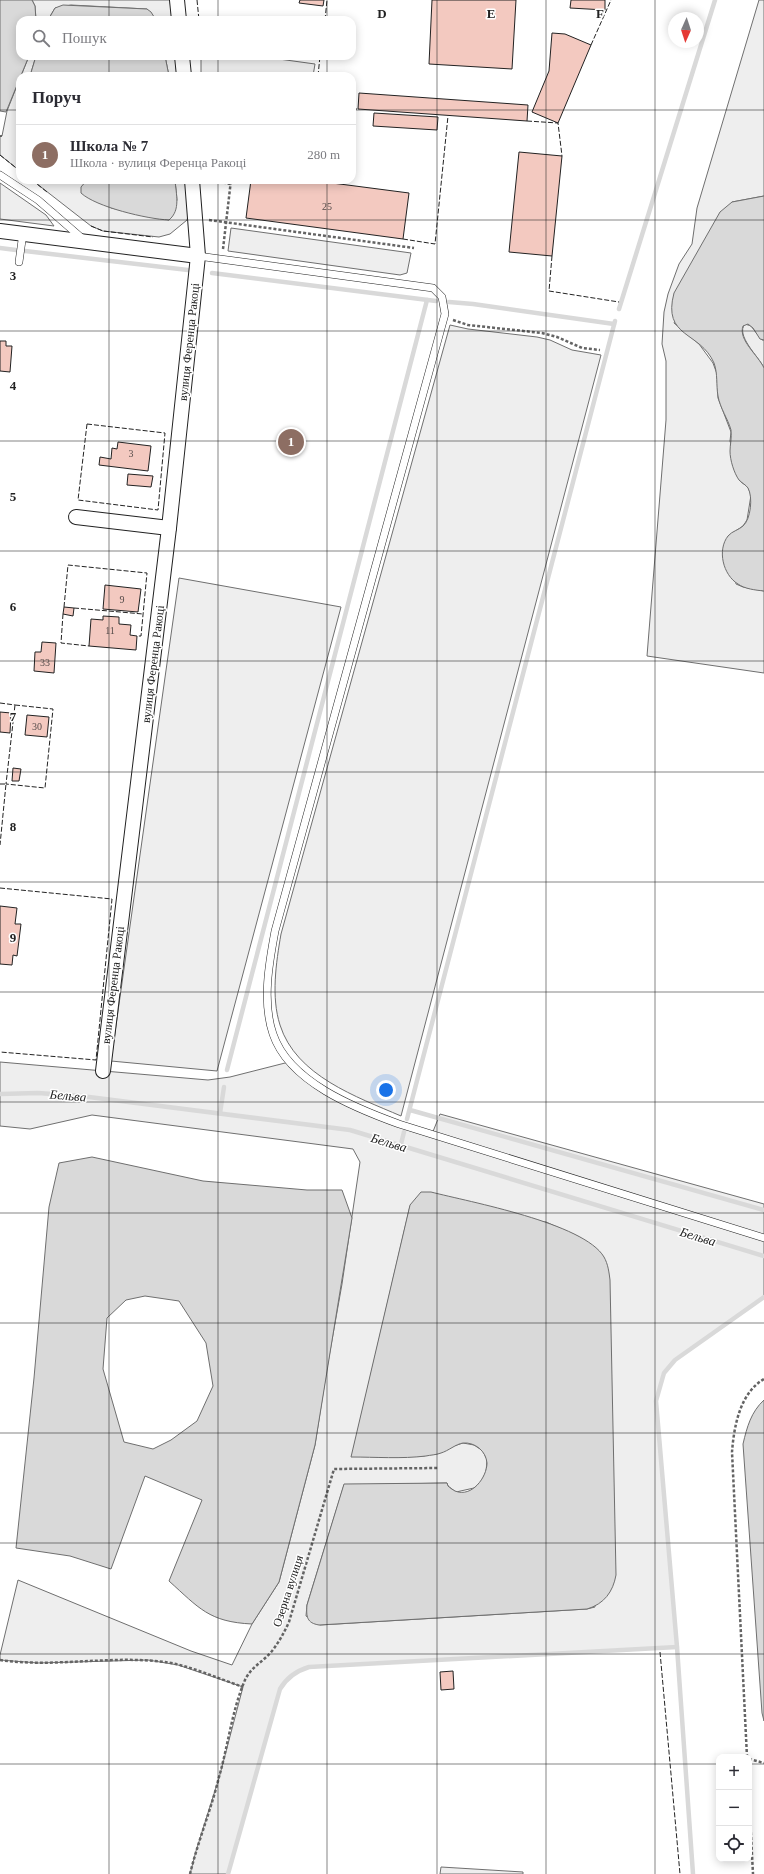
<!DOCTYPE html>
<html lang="uk">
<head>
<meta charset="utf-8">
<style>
  :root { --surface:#fff; --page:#f7f7f7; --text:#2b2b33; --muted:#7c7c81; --line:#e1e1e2; --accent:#ea580c }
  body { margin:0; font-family:Georgia,serif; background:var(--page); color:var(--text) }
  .controls { position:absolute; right:12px; bottom:12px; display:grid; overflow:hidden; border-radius:8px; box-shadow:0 2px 10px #0003 }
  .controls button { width:36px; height:36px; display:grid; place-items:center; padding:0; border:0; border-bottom:1px solid var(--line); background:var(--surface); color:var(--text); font:20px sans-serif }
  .compass { position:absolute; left:668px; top:12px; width:36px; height:36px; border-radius:50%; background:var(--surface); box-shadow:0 2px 10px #0003; rotate:183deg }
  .you { position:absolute; left:386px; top:1090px; width:14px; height:14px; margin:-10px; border:3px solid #fff; border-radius:50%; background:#1a73e8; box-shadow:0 0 0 6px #1a73e833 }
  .badge { display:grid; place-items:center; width:26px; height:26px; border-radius:50%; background:var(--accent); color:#fff; font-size:13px; font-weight:700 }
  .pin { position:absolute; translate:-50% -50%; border:2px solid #fff; box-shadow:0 1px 4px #0006 }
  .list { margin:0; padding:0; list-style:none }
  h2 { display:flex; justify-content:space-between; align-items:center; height:52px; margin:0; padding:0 16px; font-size:17px }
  h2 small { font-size:13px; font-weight:400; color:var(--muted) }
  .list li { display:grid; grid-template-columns:26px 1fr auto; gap:12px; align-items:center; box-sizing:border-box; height:60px; padding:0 16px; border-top:1px solid var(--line) }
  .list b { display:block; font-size:15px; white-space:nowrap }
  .list p { margin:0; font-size:13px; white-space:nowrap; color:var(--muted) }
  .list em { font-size:13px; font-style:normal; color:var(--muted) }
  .icon { flex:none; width:22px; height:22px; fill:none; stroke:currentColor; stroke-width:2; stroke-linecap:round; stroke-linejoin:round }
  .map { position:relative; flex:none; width:764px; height:1874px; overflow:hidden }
  .search { position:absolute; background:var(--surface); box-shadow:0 2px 10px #0003; left:16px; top:16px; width:340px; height:44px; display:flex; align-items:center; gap:10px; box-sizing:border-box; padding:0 14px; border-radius:12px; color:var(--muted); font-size:15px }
  .panel { position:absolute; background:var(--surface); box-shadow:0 2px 10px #0003; left:16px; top:72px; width:340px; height:112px; border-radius:12px }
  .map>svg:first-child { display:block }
  .green { fill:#eee; stroke:#6f6f6f; fill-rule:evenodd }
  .water { fill:#d9d9d9; stroke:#6f6f6f; fill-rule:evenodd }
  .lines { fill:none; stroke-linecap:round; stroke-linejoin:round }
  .stream { stroke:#d9d9d9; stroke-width:4.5 }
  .building { fill:#f3c9c0; stroke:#222 }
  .lane-casing { stroke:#222; stroke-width:8 }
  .street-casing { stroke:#222; stroke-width:16 }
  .path { stroke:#646464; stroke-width:2.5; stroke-dasharray:3 2; stroke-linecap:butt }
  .lane { stroke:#fff; stroke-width:7 }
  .street { stroke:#fff; stroke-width:14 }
  .fence { stroke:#222; stroke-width:1; stroke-dasharray:5 2; stroke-linecap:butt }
  .grid { fill:none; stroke:#222; stroke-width:1; stroke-opacity:0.55 }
  .labels { text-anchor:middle; stroke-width:3; stroke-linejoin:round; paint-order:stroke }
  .number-label { font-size:10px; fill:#564c4a }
  .street-label { font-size:12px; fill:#222; stroke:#fff }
  .water-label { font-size:13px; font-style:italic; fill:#222; stroke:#fff }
  .grid-label { font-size:13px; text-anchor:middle; font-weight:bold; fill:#222; stroke:#fff; stroke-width:3; stroke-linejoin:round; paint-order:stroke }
</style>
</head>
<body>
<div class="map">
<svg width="764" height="1874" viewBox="0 0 764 1874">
  <rect width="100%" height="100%" fill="#fff"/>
  <g class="green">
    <polygon points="32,0 170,0 172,20 156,20 147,9 71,5 55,8 48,20 36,20 35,6"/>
    <polygon points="759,0 764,0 764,196 732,202 674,323 699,344 713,363 717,374 718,398 731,432 730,441 741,482 748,487 751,495 747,520 743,526 728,536 736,584 743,587 764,591 764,673 647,656 666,420 666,361 662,344 664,312 668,294 679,264 692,244 697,208"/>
    <polygon points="29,56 36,56 30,76 21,76"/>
    <polygon points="165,56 175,56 177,76 169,76"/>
    <polygon points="201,56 257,56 315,64 313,76 201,76"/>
    <polygon points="20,78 20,107 17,115 17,126 20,133 20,171 0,155 0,136 2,136 7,111"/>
    <polygon points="32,180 87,180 84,183 111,208 169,220 177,200 175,180 186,180 188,216 187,220 170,234 159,237 103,231 91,226"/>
    <polygon points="0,183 46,215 54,226 0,219"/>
    <polygon points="231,228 411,253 407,273 400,275 228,251"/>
    <path d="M 745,324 L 751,326 L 762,340 L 764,340 L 764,368 C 759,357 735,335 745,324 Z"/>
    <path d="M 450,325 L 468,329 L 537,337 L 550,340 L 572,350 L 601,355 L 401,1116 C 357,1097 296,1076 280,1025 C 271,997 276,963 281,934 Z"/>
    <polygon points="179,578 341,607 217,1071 111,1061"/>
    <path d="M 0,1062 L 208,1080 L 230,1077 L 289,1062 L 332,1095 L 432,1134 L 440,1114 L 764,1204 L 764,1297 L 675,1360 C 663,1372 659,1384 656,1401 L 677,1647 L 310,1667 C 296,1671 287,1677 280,1689 L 228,1874 L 190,1874 L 196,1851 L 219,1778 L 243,1687 L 178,1665 L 148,1660 L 38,1663 L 0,1660 L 0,1655 L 18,1580 L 191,1651 L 232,1665 L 252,1624 L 279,1582 L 315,1445 L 327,1368 L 342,1284 L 360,1162 L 353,1149 L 92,1115 L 30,1129 L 0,1126 ZM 410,1206 L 546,1222 L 581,1238 L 595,1607 L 587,1609 L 320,1625 L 306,1616 L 307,1605 L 344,1485 L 447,1483 L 448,1486 L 456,1492 L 474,1488 L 481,1482 L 486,1472 L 487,1460 L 483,1451 L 474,1445 L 463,1443 L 424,1456 L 352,1456 Z"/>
    <polygon points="441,1867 523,1872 523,1874 440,1874"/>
  </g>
  <g class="water">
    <polygon points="0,0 32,0 35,6 36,20 20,20 20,56 29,56 6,112 0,111"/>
    <polygon points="63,5 147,9 151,12 156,20 48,20 55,8"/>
    <polygon points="36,56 165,56 169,76 30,76"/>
    <path d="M 87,180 L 175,180 C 176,194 181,210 169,220 C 147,219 96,207 81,193 L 81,187 Z"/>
    <path d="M 764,196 L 764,340 L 760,339 L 753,328 L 748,324 L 743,326 C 738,340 758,355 764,368 L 764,591 C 755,590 745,589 738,584 C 723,575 717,550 728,536 C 732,531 739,530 743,526 C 751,519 753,497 748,488 C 746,485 742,483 739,480 C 734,473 730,460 730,451 C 730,445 732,437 731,430 C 728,419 720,408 718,396 C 716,385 718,374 714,363 C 700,331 662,338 674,293 L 720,212 L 732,202 Z"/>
    <path d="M 92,1157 L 203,1181 L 307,1190 L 342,1190 L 352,1218 L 315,1445 L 279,1582 L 252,1624 C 209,1622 199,1608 169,1581 L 202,1500 L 145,1476 L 111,1569 L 70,1556 L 16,1548 L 34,1378 L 49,1207 L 59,1163 ZM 145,1296 L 179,1301 L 206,1343 L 213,1386 L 197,1421 L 171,1440 L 153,1449 L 124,1442 L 103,1369 L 107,1318 L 126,1300 Z"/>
    <path d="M 421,1192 L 431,1192 C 470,1202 584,1223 604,1257 C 608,1264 609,1272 610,1280 L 616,1575 C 613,1592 604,1604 587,1609 L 319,1625 C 307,1623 306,1617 307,1605 L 344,1484 L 447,1483 L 448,1486 C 450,1488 453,1490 455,1491 C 472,1498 487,1477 487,1463 C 486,1451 475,1442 463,1443 C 456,1444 448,1451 441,1453 C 436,1455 430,1455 426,1456 C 402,1459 375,1457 351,1457 L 410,1205 Z"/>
    <path d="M 764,1400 L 764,1721 L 762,1713 L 743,1444 C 747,1427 751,1412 764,1400 Z"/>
  </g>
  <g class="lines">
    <g class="stream">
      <polyline points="0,248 16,250"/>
      <polyline points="25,251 188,270"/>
      <polyline points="212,273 436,301"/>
      <polyline points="449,302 473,304 614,324"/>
      <polyline points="619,309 715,0"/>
      <polyline points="227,1070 427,300"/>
      <polyline points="0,1094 38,1093 81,1096 350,1130 764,1256"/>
      <polyline points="410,1110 764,1210"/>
      <polyline points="220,1113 224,1087"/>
      <polyline points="407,1119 615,321"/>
      <polyline points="401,1144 404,1132"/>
      <path d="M 228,1874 L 280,1689 C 287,1677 296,1671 309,1667 L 677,1647"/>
      <polyline points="693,1874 677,1647 656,1401 664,1373 675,1360 764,1297"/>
    </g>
  </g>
  <g class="building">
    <polygon points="300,0 324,0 323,6 299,3"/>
    <polygon points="432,0 516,0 512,69 429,64"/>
    <polygon points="571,0 605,0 605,10 570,8"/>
    <polygon points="552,33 565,34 591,45 558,123 532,112 549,71"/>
    <polygon points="359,93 528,105 527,121 358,109"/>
    <polygon points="374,113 438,117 437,130 373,126"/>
    <polygon points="519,152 562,156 552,256 509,252"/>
    <polygon points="251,180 309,180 409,193 403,239 246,218"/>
    <polygon points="0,341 6,341 6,346 12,346 10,372 0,371"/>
    <polygon points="118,442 151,446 148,471 99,465 100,457 111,459 112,448 117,449"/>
    <polygon points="128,474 153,476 151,487 127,485"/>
    <polygon points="105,585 141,589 138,612 103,609"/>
    <polygon points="64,607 74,608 73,616 63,614"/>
    <polygon points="103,616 119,617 119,624 131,625 130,635 137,636 136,650 89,646 91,619 103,620"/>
    <polygon points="42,642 56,643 54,673 34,671 35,652 41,652"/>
    <polygon points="0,712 11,713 10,733 0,732"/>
    <polygon points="27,715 49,717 47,737 25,735"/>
    <polygon points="13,768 21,769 19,781 12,781"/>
    <polygon points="0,906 17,908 15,924 21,924 17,956 13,955 12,965 0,964"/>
    <polygon points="453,1671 454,1689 441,1690 440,1672"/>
  </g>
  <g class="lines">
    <defs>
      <g id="lane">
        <polyline points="0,175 38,200 84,240"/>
        <path d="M 198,256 L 433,288 L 442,297 L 445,314 L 275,931 C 269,963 262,1002 273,1034 C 289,1082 355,1108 399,1124 L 764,1238"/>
        <polyline points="19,262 23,233"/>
      </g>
      <g id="street">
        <polyline points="177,0 179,20"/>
        <polyline points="182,56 184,76"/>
        <polyline points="0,231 198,256"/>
        <polyline points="76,517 169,528"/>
        <polyline points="103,1071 169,528 198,256 192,180"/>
      </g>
    </defs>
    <use href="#lane" class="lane-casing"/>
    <use href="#street" class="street-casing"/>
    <g class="path">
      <polyline points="208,180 231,184"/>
      <polyline points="235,180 251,183"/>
      <polyline points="209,220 414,248"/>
      <polyline points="223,249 231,180"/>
      <polyline points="453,320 468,325 542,333 557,337 582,348 600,350"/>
      <path d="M 0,1660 C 55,1668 110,1655 165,1662 C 188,1665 220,1679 243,1687"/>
      <path d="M 747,1757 L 732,1452 C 734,1426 740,1393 764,1379"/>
      <polyline points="749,1759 764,1763"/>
      <polyline points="749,1797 753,1874"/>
      <path d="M 190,1874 C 198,1841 211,1810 219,1777 C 228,1746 232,1710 245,1680 C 251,1667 263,1662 272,1651 C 279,1642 284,1633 289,1622 L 334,1469 L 438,1468"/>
    </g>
    <use href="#lane" class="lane"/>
    <use href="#street" class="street"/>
    <g class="fence">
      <polyline points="197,0 199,20"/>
      <polyline points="325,20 327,0"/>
      <polyline points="591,45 611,0"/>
      <polyline points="318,76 320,56"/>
      <polyline points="352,109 358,109"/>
      <polyline points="527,121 558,123 562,156"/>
      <polyline points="0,136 2,136"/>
      <polyline points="0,155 20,171"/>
      <polyline points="32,180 47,192"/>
      <polyline points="91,226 103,231 153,237"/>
      <polyline points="403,239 435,244 448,116"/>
      <polyline points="552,256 549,291 619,302"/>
      <polygon points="87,424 165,433 158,510 78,500"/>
      <polyline points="64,607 68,565 147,573 141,636 137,636"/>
      <polyline points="74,608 143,614"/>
      <polyline points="63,614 61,643 89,646"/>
      <polyline points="0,703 15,705"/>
      <polygon points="15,705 53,709 45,788 6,784"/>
      <polyline points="0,784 6,784 0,845"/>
      <polyline points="0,888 112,899 96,1060 0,1052"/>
      <polyline points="660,1652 680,1874"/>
    </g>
  </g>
  <path class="grid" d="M 109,0 L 109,20M 218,0 L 218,20M 327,0 L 327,20M 437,0 L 437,1874M 546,0 L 546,1874M 655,0 L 655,1874M 109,56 L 109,76M 218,56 L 218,76M 327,56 L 327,76M 0,110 L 20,110M 352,110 L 764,110M 109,180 L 109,1874M 218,180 L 218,1874M 327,180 L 327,1874M 0,220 L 764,220M 0,331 L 764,331M 0,441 L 764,441M 0,551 L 764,551M 0,661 L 764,661M 0,772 L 764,772M 0,882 L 764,882M 0,992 L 764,992M 0,1102 L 764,1102M 0,1213 L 764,1213M 0,1323 L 764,1323M 0,1433 L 764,1433M 0,1543 L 764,1543M 0,1654 L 764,1654M 0,1764 L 719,1764M 749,1764 L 764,1764"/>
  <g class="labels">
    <g class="number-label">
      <text x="327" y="210">25</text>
      <text x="131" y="457">3</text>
      <text x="122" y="603">9</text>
      <text x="110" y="634">11</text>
      <text x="45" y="666">33</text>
      <text x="37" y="730">30</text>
    </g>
    <g class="street-label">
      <text transform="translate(189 342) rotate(-84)" y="4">вулиця Ференца Ракоці</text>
      <text transform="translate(153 664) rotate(-83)" y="4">вулиця Ференца Ракоці</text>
      <text transform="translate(113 985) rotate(-83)" y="4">вулиця Ференца Ракоці</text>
      <text transform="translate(288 1591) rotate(-72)" y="4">Озерна вулиця</text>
    </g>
    <g class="water-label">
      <text transform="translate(68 1095) rotate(5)" y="5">Бельва</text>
      <text transform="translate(389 1142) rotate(17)" y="5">Бельва</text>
      <text transform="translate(698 1236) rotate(17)" y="5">Бельва</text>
    </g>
  </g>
  <g class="grid-label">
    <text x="382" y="18">D</text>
    <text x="491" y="18">E</text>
    <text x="600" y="18">F</text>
    <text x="13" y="280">3</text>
    <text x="13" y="390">4</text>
    <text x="13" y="501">5</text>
    <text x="13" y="611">6</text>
    <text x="13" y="721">7</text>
    <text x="13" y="831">8</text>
    <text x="13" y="942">9</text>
  </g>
</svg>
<div class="controls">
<button>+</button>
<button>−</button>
<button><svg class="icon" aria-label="locate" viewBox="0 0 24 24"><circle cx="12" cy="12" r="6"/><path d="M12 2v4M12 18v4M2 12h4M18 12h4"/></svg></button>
</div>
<svg class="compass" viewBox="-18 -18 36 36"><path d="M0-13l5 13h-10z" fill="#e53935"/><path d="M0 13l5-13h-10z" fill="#7c7c81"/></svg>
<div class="you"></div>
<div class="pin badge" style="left:291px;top:442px;background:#8d6e63">1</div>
<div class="search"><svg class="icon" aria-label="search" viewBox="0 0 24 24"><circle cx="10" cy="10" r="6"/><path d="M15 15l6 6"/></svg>Пошук</div>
<section class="panel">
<h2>Поруч<small></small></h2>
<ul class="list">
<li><span class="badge" style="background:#8d6e63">1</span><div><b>Школа № 7</b><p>Школа · вулиця Ференца Ракоці</p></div><em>280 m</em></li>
</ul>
</section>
</div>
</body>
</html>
